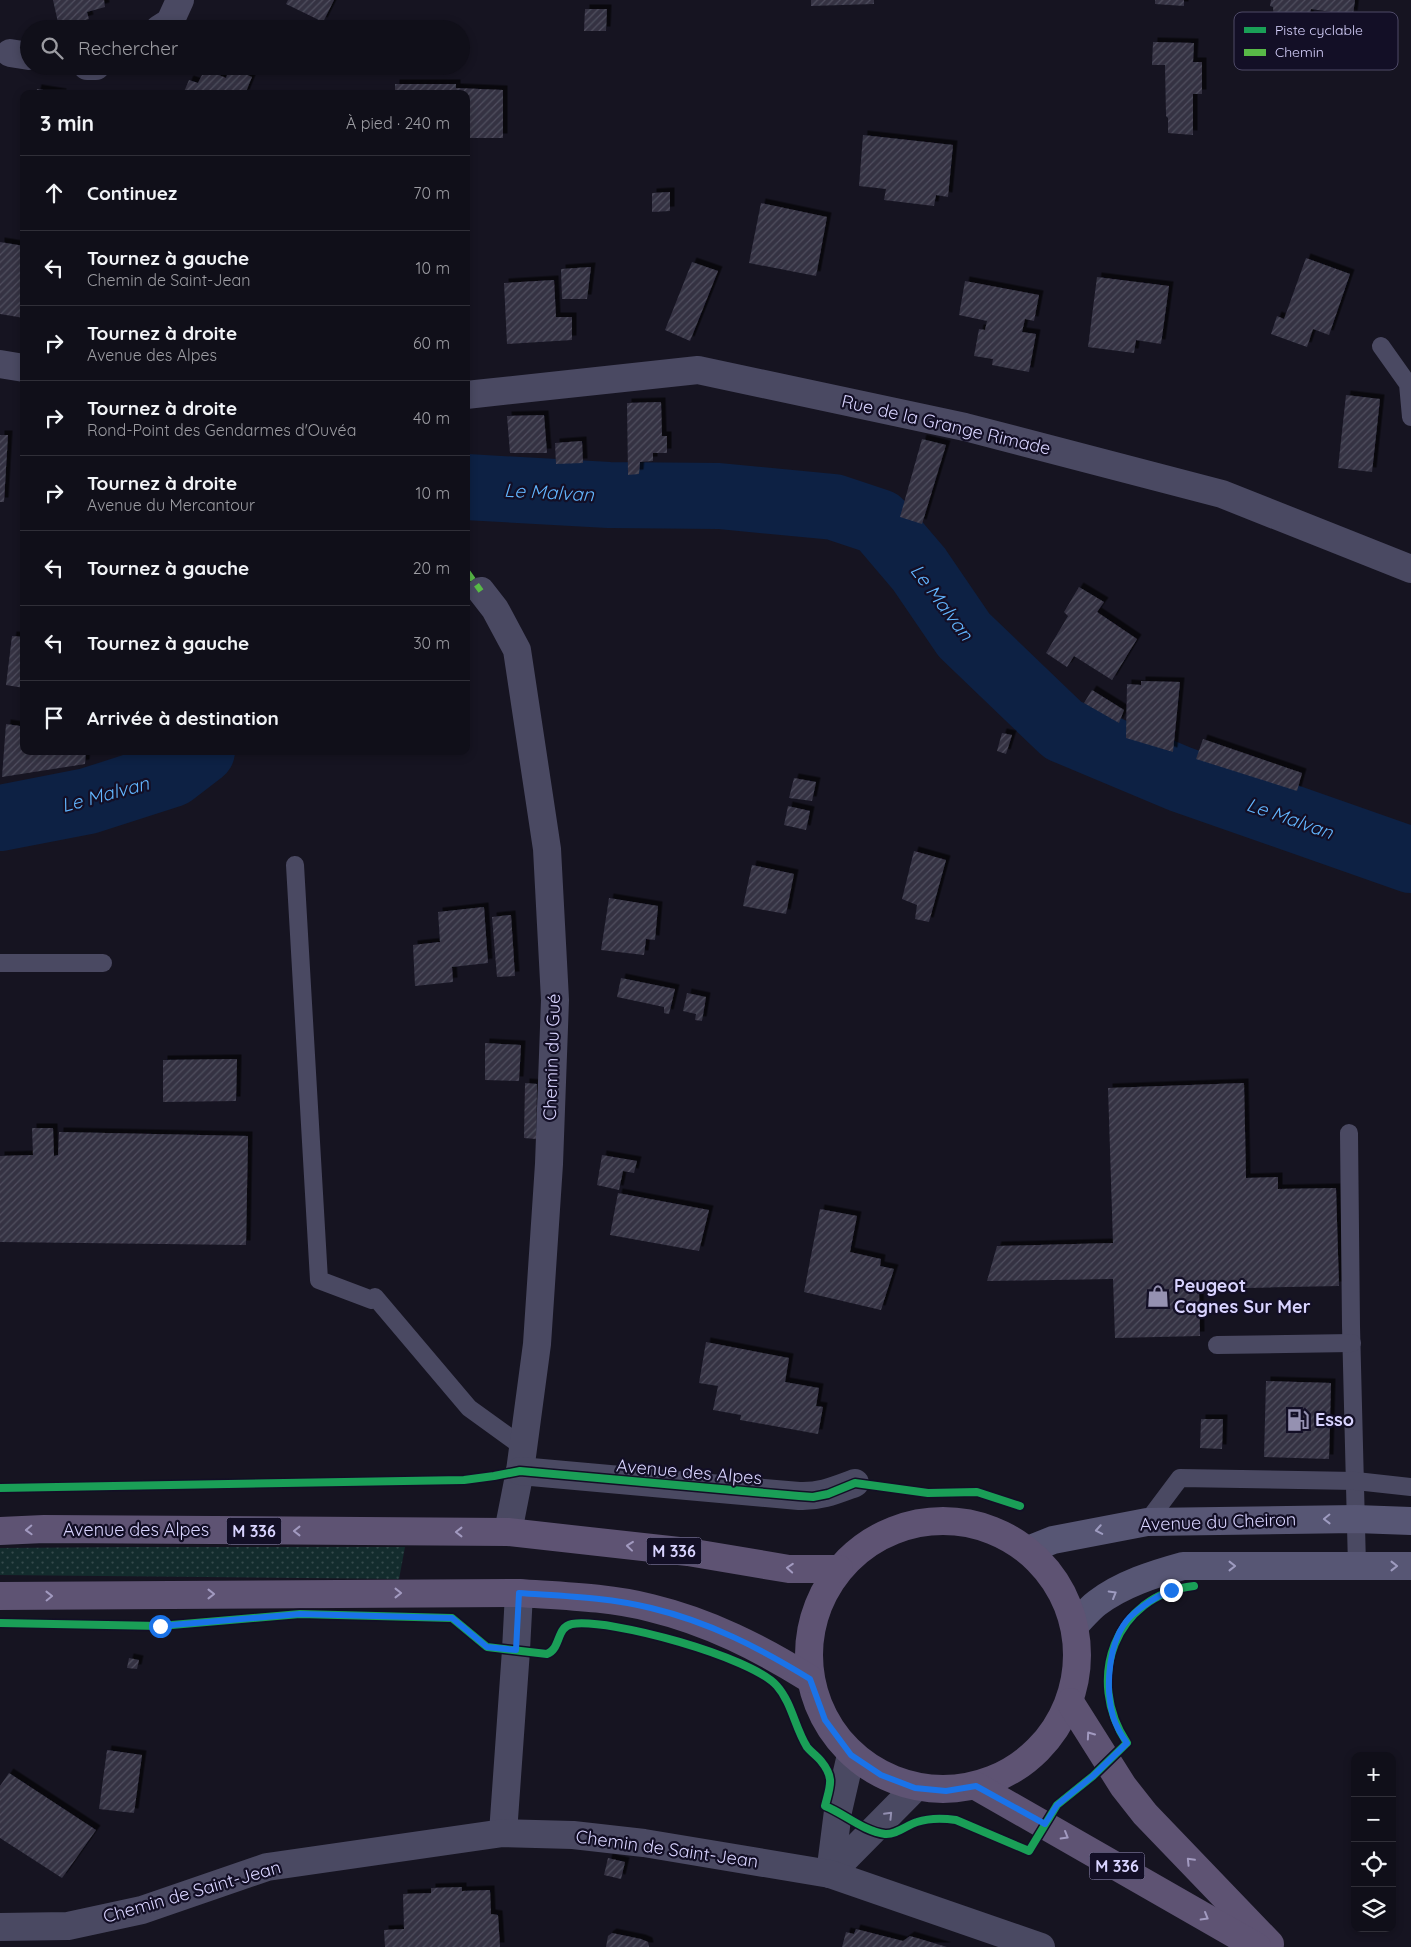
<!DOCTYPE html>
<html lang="fr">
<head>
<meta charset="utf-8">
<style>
  :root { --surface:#100f19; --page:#191822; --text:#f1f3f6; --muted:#9c9ca2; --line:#302f38 }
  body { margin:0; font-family:Quicksand,sans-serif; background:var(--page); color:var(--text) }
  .controls { position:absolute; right:15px; bottom:15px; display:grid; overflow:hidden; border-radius:10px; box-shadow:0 2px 8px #0003 }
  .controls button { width:45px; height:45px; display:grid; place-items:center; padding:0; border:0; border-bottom:1px solid var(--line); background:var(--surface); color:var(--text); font:25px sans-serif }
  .stop { position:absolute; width:15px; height:15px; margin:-11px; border:4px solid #1a73e8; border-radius:50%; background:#fff }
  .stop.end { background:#1a73e8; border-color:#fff; box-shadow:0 1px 5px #0008 }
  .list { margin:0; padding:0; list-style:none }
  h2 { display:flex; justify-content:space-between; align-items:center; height:65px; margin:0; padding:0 20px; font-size:21px }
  h2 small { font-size:16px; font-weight:400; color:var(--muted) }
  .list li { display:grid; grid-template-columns:32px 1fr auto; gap:15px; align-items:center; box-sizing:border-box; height:75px; padding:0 20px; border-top:1px solid var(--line) }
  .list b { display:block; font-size:19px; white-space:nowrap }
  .list p { margin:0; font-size:16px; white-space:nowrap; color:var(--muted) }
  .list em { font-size:16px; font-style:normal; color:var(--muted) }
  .icon { flex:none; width:28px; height:28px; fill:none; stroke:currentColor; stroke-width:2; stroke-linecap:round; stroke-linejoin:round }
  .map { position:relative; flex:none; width:1411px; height:1947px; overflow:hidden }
  .search { position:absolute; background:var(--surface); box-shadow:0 2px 8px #0003; left:20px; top:20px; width:450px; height:55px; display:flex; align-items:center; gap:12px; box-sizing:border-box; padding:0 18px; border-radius:28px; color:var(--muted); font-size:19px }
  .panel { position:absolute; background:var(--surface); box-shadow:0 2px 8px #0003; left:20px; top:90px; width:450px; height:665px; border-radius:10px }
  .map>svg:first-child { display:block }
  .green { fill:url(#green-dots) }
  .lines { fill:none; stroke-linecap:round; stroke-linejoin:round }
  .river { stroke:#0d2144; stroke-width:66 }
  .building { fill:url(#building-hatch); filter:url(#shadow) }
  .service { stroke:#4a4962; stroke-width:18 }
  .minor { stroke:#4a4962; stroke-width:28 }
  .secondary { stroke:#575674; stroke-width:28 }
  .primary { stroke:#5e5373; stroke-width:28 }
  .quiet { stroke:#58b947; stroke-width:6; stroke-dasharray:12 6; stroke-linecap:butt }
  .cycleway-casing { stroke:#130f26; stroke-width:11 }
  .cycleway { stroke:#1a9f57; stroke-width:8 }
  .oneway { stroke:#9e9bc0 }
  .oneway2 { stroke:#a29ac0 }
  .oneway3 { stroke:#928eb0 }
  .route { stroke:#1a73e8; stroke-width:6 }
  .labels { text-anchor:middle; stroke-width:4.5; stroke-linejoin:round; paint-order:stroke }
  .shield { fill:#130f26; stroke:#9e99be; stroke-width:1 }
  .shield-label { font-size:16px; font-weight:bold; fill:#d9d4ff }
  .street-label { font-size:18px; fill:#d9d4ff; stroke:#130f26 }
  .poi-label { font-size:18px; font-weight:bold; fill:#d9d4ff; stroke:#130f26; text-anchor:start }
  .water-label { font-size:19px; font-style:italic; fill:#62b6ff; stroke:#130f26 }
  .key { fill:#130f26; stroke:#4e4a67; stroke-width:1 }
  .key-label { font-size:14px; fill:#d9d4ff }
</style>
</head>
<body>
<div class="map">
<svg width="1411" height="1947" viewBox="0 0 1411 1947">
  <defs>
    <pattern id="green-dots" width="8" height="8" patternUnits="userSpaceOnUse" patternTransform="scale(1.25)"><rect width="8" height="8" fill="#132c2d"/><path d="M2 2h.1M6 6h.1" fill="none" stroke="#354a4c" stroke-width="1.8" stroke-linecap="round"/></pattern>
    <pattern id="building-hatch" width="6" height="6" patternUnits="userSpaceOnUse" patternTransform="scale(1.25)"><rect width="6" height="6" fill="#343243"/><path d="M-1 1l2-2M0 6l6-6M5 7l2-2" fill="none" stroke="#514f5f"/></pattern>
    <filter id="shadow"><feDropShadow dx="4.5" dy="-4.5" stdDeviation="0" flood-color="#0009"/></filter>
  </defs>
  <rect width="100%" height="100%" fill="#161421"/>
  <polygon class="green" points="131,1547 405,1547 399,1579 0,1575 0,1548"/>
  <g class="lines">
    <g class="river">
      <polyline points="466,487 609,495 719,496 834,507 879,522 919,569 964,635 1063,730 1180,779 1411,860"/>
      <polyline points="0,818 88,801 172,774 202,751"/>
    </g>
  </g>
  <g class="building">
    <polygon points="53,0 104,0 105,7 87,12 89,19 59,27"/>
    <polygon points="288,0 334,0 323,22 286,4"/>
    <polygon points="811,0 874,0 874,4 811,6"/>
    <polygon points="1155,0 1184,0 1184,6 1155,4"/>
    <polygon points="1271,0 1355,0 1353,15 1311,9 1307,24 1274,21 1273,7 1270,6"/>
    <polygon points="585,9 607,9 606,31 584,31"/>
    <polygon points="1153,42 1194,43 1193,62 1202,62 1202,94 1193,94 1193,135 1168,133 1168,118 1166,116 1165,65 1152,65"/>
    <polygon points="205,69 226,78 228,72 233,69 252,77 245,94 183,94 189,80 198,83"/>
    <polygon points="395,84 456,84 456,88 503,90 503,138 466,138 466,94 395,94"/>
    <polygon points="37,89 62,93 62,94 36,94"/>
    <polygon points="863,135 953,145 948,197 936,195 934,206 884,200 886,189 859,186"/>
    <polygon points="670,192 670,211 652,212 652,193"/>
    <polygon points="761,203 827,217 816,276 749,263"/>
    <polygon points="0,242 24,246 22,281 24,281 24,318 0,314"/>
    <polygon points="1306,258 1350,274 1329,335 1313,329 1307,347 1271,334 1277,316 1284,319"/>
    <polygon points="692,262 718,271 690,341 665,330"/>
    <polygon points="591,267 587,299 562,299 561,269"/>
    <polygon points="1097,277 1169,286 1161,344 1136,340 1134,353 1088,347"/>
    <polygon points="554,280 556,317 572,317 572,340 507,344 504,283"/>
    <polygon points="965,281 1039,295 1034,321 1025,319 1022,332 1036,334 1029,372 992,365 993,359 974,356 979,329 985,330 987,321 959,315"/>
    <polygon points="1346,395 1380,399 1372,472 1338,468"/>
    <polygon points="661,402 662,436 667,436 667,453 653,453 653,461 640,462 639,474 628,475 627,403"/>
    <polygon points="544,415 547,453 510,453 507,416"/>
    <polygon points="0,435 8,435 4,502 0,502"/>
    <polygon points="922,439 946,445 922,524 900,517"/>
    <polygon points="582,441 583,463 556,464 555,443"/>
    <polygon points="1079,587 1104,602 1097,612 1137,639 1112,680 1074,656 1067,667 1046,653 1068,616 1064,612"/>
    <polygon points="12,636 24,637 24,688 6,685"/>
    <polygon points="1141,681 1180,682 1173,752 1126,738 1127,684 1141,685"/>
    <polygon points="1092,690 1124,710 1119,723 1084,703"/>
    <polygon points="22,700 24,700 24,751 86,751 85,764 2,777 6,724 20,726"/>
    <polygon points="1002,733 1012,735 1006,754 997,751"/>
    <polygon points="1203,739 1302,773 1297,791 1196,759"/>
    <polygon points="794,778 816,782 812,801 789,798"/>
    <polygon points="788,806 810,811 806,830 784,825"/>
    <polygon points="914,851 946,860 929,922 915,919 917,905 902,899"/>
    <polygon points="752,865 794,874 786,914 743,906"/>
    <polygon points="609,898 658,906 655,940 646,939 644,955 601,950"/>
    <polygon points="484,907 488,963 452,967 453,982 415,986 413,945 440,942 438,912"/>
    <polygon points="511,915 515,976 497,977 492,917"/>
    <polygon points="621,978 675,989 669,1014 664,1013 664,1007 617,997"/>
    <polygon points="687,993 706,997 702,1021 695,1020 696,1014 683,1011"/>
    <polygon points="485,1043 521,1045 519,1081 485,1080"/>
    <polygon points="237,1059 236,1101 163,1102 163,1060"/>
    <polygon points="525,1083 537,1084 536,1139 524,1138"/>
    <polygon points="1244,1083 1246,1178 1278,1177 1278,1189 1336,1188 1339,1286 1199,1289 1200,1336 1115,1338 1113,1279 987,1281 997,1246 1113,1243 1108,1088"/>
    <polygon points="32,1128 53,1128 54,1156 58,1155 59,1132 248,1136 246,1245 0,1242 0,1156 33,1155"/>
    <polygon points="602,1155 637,1161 634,1173 623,1171 619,1190 597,1185"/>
    <polygon points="618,1193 709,1210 699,1251 610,1235"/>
    <polygon points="820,1209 857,1216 850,1252 881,1259 880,1266 894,1269 881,1310 804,1292"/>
    <polygon points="706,1342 789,1358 785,1382 819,1388 816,1406 823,1407 818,1434 740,1420 741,1415 713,1410 718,1386 699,1383"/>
    <polygon points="1266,1381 1331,1383 1329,1459 1264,1457"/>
    <polygon points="1201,1419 1223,1419 1222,1449 1200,1448"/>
    <polygon points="129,1658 139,1660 137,1669 127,1668"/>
    <polygon points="107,1750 142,1755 134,1813 99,1809"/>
    <polygon points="9,1773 96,1830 62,1878 0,1838 0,1786"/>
    <polygon points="608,1858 625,1862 621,1879 604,1875"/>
    <polygon points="462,1887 462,1891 490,1890 491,1914 498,1915 500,1947 385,1947 384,1930 404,1929 403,1894 431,1893 431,1888"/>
    <polygon points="856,1929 903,1941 910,1936 947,1947 842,1947 846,1932 854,1934"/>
    <polygon points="612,1933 641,1939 648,1942 649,1947 606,1947 608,1936"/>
  </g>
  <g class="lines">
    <g class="service">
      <polyline points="1381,346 1408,384 1411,417"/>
      <polyline points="295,865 319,1280 372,1300 375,1297 469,1408 523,1447"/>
      <polyline points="0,963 103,963"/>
      <polyline points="1349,1133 1351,1326 1357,1566"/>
      <polyline points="1217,1345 1352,1343"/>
      <polyline points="1147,1522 1180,1478 1356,1481 1411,1487"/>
    </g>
    <g class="minor">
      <polyline points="159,29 170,22 180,0"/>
      <polyline points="10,53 29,56"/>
      <polyline points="87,66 96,66"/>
      <polyline points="0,364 24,368"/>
      <polyline points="466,395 698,370 965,427 1222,494 1411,569"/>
      <polyline points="481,591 495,609 517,650 547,849 555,1000 549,1164 537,1344 520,1471 508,1532"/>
      <path d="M 520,1471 L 799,1496 C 820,1497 836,1490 855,1483"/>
      <polyline points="503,1833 516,1650 519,1593"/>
      <polyline points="830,1874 838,1811 851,1755"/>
      <polyline points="830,1874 915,1788"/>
      <polyline points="0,1927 68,1926 142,1910 267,1867 503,1833 573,1835 644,1843 830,1874 1041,1947"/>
    </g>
    <g class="secondary">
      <polyline points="1028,1550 1053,1540 1147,1522 1356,1519 1411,1521"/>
      <path d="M 1075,1625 C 1082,1618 1089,1609 1097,1603 C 1122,1584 1154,1574 1183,1566 L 1411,1566"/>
    </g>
    <g class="primary">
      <circle cx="943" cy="1655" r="134"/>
      <polyline points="0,1531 44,1529 508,1532 688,1552 789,1569 839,1569"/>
      <path d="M 0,1596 L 519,1593 C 562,1596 609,1597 651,1608 C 709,1622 760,1648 810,1679"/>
      <polyline points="1070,1702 1123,1786 1145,1814 1270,1944"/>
      <polyline points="976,1786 1257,1947"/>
    </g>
    <polyline class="quiet" points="466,570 481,591"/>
    <defs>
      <g id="cycleway">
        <polyline points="0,1488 464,1480 494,1476 520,1471 799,1496 813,1497 828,1494 855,1483 928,1493 977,1492 1020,1506"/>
        <path d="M 0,1623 L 160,1626 L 300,1614 L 452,1618 L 487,1647 L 547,1654 C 561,1649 556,1627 572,1624 C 610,1618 752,1657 777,1686 C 792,1703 795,1728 807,1747 C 811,1752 817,1756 821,1761 C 835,1778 830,1786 825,1806 C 845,1814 863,1831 885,1834 C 896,1835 907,1825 917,1822 C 929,1818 943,1818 956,1820 L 1029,1851 L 1057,1805 L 1093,1776 L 1127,1743 C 1085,1680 1114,1595 1194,1586"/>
      </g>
    </defs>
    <use href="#cycleway" class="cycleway-casing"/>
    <use href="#cycleway" class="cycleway"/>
  </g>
  <defs><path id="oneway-chevron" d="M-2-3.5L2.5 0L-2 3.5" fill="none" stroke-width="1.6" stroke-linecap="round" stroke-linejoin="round" transform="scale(1.25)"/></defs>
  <g class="oneway">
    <use href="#oneway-chevron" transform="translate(1327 1519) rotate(179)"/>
    <use href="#oneway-chevron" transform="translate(1099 1530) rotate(170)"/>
    <use href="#oneway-chevron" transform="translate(1232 1566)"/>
    <use href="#oneway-chevron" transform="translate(1394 1566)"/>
    <use href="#oneway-chevron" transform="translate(1113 1594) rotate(-30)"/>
  </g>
  <g class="oneway2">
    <use href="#oneway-chevron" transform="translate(29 1530) rotate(178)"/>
    <use href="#oneway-chevron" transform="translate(297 1531) rotate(-180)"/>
    <use href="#oneway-chevron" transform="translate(459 1532) rotate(-180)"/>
    <use href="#oneway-chevron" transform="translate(630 1546) rotate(-174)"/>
    <use href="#oneway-chevron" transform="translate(790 1568) rotate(-176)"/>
    <use href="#oneway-chevron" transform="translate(398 1593)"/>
    <use href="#oneway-chevron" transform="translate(211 1594)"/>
    <use href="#oneway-chevron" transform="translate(49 1596) rotate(-1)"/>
    <use href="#oneway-chevron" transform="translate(1090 1735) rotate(-125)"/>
    <use href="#oneway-chevron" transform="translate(1065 1836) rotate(30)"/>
    <use href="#oneway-chevron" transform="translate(1190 1861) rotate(-134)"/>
    <use href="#oneway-chevron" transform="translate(1205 1917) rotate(30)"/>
  </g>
  <use class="oneway3" href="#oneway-chevron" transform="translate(889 1815) rotate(-46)"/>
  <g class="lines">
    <path class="route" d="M 160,1626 L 300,1614 L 452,1618 L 487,1647 L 516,1650 L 519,1593 C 562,1596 608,1597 651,1608 C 709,1622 760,1648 810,1679 L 825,1720 L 851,1755 L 881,1775 L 915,1788 L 946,1791 L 976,1786 L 1045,1824 L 1057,1805 L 1093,1776 L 1127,1743 C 1121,1735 1116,1726 1113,1716 C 1105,1688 1108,1640 1130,1617 C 1141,1606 1156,1597 1171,1590"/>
  </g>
  <defs>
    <symbol id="shop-bare" viewBox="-9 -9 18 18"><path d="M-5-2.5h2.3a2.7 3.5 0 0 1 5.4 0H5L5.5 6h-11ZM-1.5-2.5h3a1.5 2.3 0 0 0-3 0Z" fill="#9591b1" stroke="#130f26" stroke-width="2.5" paint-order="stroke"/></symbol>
    <symbol id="fuel-bare" viewBox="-9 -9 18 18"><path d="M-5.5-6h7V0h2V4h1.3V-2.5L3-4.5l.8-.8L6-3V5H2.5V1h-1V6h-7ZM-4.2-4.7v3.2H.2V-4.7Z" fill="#9591b1" stroke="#130f26" stroke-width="2.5" paint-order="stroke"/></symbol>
  </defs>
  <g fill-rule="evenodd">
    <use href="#shop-bare" x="1142" y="1280" width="32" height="32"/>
    <use href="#fuel-bare" x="1282" y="1404" width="32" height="32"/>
  </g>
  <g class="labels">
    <g class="shield">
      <rect x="226.5" y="1517.5" width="55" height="27" rx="4"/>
      <rect x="646.5" y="1537.5" width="55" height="27" rx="4"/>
      <rect x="1089.5" y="1852.5" width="55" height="27" rx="4"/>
    </g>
    <g class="shield-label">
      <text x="254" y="1537">M 336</text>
      <text x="674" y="1557">M 336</text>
      <text x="1117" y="1872">M 336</text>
    </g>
    <g class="street-label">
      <text transform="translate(946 425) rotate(13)" y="6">Rue de la Grange Rimade</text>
      <text transform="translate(552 1057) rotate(-88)" y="6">Chemin du Gué</text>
      <text transform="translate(689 1472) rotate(5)" y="6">Avenue des Alpes</text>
      <text transform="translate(1218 1522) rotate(-2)" y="6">Avenue du Cheiron</text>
      <text x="136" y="1536">Avenue des Alpes</text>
      <text transform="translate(667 1849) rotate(8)" y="6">Chemin de Saint-Jean</text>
      <text transform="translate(192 1892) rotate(-16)" y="6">Chemin de Saint-Jean</text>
    </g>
    <g class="poi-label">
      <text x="1174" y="1292">Peugeot<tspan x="1174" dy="21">Cagnes Sur Mer</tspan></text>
      <text x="1315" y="1426">Esso</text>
    </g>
    <g class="water-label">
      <text transform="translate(549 492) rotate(3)" y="7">Le Malvan</text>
      <text transform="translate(942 602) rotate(53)" y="7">Le Malvan</text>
      <text transform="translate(105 794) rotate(-15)" y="7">Le Malvan</text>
      <text transform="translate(1290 818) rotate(19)" y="7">Le Malvan</text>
    </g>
  </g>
  <rect x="1234" y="12" width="164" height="58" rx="8" class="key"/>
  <rect x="1244" y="27" width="22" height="6" fill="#1a9f57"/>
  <rect x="1244" y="49" width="22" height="7" fill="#58b947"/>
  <g class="key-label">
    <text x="1275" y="35">Piste cyclable</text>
    <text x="1275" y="57">Chemin</text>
  </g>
</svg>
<div class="controls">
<button>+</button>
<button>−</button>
<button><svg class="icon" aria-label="locate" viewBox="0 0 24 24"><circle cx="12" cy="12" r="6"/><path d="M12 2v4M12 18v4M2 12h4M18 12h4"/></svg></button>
<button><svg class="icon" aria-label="layers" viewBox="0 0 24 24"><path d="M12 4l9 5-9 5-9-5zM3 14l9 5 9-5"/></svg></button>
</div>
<div class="stop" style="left:160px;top:1626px"></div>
<div class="stop end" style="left:1171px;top:1590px"></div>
<div class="search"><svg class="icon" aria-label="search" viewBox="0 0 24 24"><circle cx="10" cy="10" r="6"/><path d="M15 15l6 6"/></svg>Rechercher</div>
<section class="panel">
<h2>3 min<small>À pied · 240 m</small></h2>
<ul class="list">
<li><svg class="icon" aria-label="ahead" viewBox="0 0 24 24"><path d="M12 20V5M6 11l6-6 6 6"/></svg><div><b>Continuez</b></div><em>70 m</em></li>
<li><svg class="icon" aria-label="left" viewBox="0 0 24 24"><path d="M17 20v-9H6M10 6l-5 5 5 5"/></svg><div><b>Tournez à gauche</b><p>Chemin de Saint-Jean</p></div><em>10 m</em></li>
<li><svg class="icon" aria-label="right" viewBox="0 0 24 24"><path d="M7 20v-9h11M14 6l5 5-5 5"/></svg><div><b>Tournez à droite</b><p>Avenue des Alpes</p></div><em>60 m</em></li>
<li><svg class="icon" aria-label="right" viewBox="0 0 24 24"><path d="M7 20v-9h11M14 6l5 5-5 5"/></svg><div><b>Tournez à droite</b><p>Rond-Point des Gendarmes d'Ouvéa</p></div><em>40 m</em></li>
<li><svg class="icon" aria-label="right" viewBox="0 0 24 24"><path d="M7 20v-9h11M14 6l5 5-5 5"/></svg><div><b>Tournez à droite</b><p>Avenue du Mercantour</p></div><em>10 m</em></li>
<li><svg class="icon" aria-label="left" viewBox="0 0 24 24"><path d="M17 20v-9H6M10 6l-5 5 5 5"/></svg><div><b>Tournez à gauche</b></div><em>20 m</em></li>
<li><svg class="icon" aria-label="left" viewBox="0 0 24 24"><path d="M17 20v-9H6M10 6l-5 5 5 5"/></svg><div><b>Tournez à gauche</b></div><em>30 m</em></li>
<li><svg class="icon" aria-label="arrive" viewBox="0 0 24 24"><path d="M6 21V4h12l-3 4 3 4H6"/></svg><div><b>Arrivée à destination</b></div></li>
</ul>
</section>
</div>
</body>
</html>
